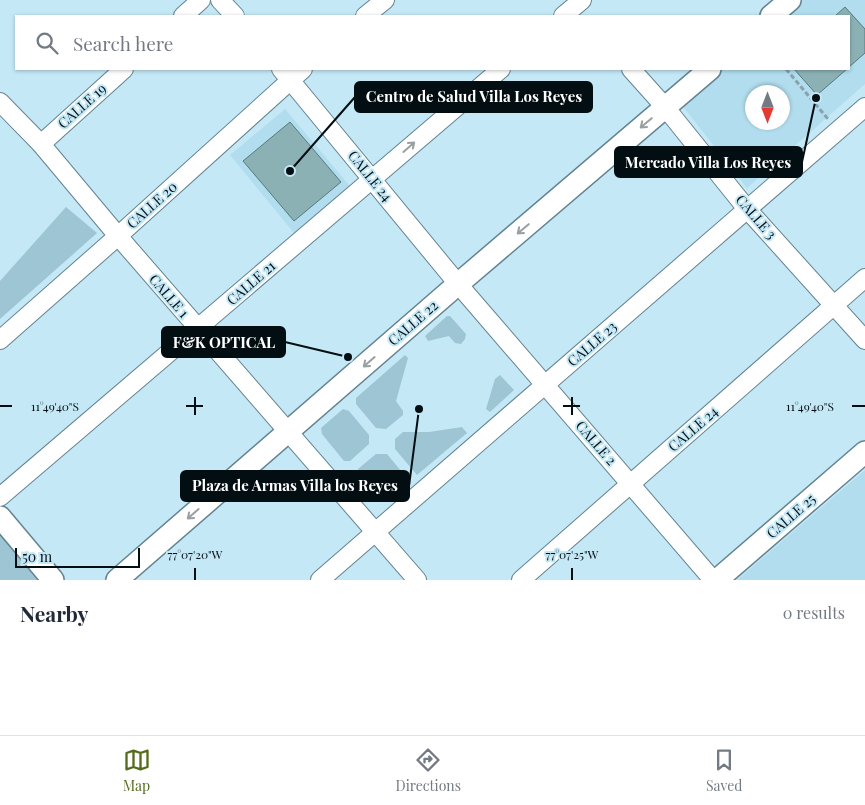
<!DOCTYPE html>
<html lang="en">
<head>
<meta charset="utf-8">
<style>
  :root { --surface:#fff; --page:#f2f2f3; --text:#1f2937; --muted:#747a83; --line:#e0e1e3; --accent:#546b1b }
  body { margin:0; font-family:"Playfair Display",serif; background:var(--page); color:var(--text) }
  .compass { position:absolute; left:745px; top:85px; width:45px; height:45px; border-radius:50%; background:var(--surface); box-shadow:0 1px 4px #0004; rotate:180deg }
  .scale { position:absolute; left:15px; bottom:12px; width:125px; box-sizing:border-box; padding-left:5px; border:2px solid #030e13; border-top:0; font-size:14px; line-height:18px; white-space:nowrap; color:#030e13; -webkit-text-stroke:4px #c5e8f6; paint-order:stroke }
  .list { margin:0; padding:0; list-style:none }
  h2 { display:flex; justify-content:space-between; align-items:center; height:65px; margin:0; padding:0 20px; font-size:21px }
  h2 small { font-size:16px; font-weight:400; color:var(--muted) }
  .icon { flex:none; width:28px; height:28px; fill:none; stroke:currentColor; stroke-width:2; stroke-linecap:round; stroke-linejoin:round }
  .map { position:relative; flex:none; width:865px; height:580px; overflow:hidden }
  .search { position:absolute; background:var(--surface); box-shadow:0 1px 4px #0004; left:15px; right:15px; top:15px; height:55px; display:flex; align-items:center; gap:12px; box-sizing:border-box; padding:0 18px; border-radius:0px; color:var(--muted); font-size:19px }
  .sheet { height:155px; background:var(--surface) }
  nav { display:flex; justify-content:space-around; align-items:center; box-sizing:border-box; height:70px; border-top:1px solid var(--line); background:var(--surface); font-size:14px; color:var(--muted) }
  nav a { display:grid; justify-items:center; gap:2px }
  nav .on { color:var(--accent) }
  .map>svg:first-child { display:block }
  .built { fill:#b1ddee; fill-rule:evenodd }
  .green { fill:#9dc5d4 }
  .building { fill:#8cb1b5; stroke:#567a7d }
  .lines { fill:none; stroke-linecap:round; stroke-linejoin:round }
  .minor-casing { stroke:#638390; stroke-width:20 }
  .tertiary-casing { stroke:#638390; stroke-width:24 }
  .path { stroke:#88a3ae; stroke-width:3; stroke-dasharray:5 2.5; stroke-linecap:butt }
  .minor { stroke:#fff; stroke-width:18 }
  .tertiary { stroke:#fff; stroke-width:21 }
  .oneway { stroke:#9a9fa1 }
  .ticks { fill:none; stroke:#030e13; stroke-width:2 }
  .labels { text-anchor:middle; stroke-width:4; stroke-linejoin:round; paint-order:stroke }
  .street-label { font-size:14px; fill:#030e13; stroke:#c5e8f6 }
  .ticks-label { font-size:12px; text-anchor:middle; fill:#030e13; stroke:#c5e8f6; stroke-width:4; stroke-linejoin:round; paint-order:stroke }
  .leader { fill:none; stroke:#030e13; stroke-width:2 }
  .callout-dot { fill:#030e13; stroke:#c5e8f6; stroke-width:2 }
  .callout { fill:#030e13; stroke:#030e13; stroke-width:2 }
  .callout-label { font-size:15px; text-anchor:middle; font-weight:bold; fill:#fff }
</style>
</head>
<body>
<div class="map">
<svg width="865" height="580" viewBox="0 0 865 580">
  <rect width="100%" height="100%" fill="#c5e8f6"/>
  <g class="built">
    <path d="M 803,0 L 865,0 L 865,84 L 747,188 L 681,104 L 723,69 L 849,69 L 849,16 L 784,16 ZM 752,92 L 782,92 L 782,122 L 752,122 Z"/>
    <polygon points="285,109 350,186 294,233 230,155"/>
    <polygon points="865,470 865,580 737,580"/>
  </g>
  <g class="green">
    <polygon points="66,207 97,233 0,319 0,281"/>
    <polygon points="447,316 450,316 466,334 465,339 461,344 455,343 449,336 428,341 425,336"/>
    <polygon points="405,355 408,358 396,401 403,411 403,415 386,429 376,428 356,404 356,398"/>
    <polygon points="500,375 514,390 490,412 486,409 495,379"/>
    <polygon points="343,409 349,411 369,435 369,444 350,461 344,461 322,434 321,428"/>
    <polygon points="462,427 467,433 417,475 395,449 395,439 403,432 429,432"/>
    <polygon points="376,454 387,454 411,483 387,502 381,502 359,476 358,469"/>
    <polygon points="0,534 42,580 0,580"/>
  </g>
  <g class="building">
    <polygon points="845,7 865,29 865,53 849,67 849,16 835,16"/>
    <polygon points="794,69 847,69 817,95"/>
    <polygon points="290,122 341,182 294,221 243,161"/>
  </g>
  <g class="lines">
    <defs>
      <g id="minor">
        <polyline points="220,0 235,16"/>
        <polyline points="183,16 201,0"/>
        <polyline points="365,16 385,0"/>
        <polyline points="563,16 582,0"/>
        <polyline points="281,69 458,284 713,580"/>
        <polyline points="631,69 665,107 747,209 865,340"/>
        <polyline points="0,102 41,144 118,236 417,580"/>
        <polyline points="41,144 124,69"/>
        <polyline points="0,340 118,236 303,69"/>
        <polyline points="0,497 501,69"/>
        <polyline points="320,580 865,107"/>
        <polyline points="521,580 865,278"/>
      </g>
      <g id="tertiary">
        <polyline points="771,16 790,0"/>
        <polyline points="0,517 53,580"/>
        <polyline points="117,580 458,284 710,69"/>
        <polyline points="717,580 865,452"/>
      </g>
    </defs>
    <use href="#minor" class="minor-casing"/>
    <use href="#tertiary" class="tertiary-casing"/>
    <polyline class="path" points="786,69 828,119"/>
    <use href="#minor" class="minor"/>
    <use href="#tertiary" class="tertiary"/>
  </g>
  <defs><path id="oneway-shaft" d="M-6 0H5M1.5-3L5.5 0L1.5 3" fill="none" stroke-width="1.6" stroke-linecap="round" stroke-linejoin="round" transform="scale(1.25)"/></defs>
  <g class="oneway">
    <use href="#oneway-shaft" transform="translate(646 123) rotate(140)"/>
    <use href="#oneway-shaft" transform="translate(409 147) rotate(-41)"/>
    <use href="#oneway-shaft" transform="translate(523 229) rotate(140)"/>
    <use href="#oneway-shaft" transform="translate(369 362) rotate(139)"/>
    <use href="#oneway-shaft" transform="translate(193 514) rotate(139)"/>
  </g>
  <path class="ticks" d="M 195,397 L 195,415M 572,397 L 572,415M 0,406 L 12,406M 186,406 L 203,406M 563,406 L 580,406M 852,406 L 865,406M 195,568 L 195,580M 572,568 L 572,580"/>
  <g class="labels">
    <g class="street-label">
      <text transform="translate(82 106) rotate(-42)" y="5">CALLE 19</text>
      <text transform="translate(370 176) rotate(51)" y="5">CALLE 24</text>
      <text transform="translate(152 205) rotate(-42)" y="5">CALLE 20</text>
      <text transform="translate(756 217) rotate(49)" y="5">CALLE 3</text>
      <text transform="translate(251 283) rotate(-41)" y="5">CALLE 21</text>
      <text transform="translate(169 296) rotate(49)" y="5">CALLE 1</text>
      <text transform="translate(413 323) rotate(-41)" y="5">CALLE 22</text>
      <text transform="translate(592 344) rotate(-41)" y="5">CALLE 23</text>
      <text transform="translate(693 429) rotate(-41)" y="5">CALLE 24</text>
      <text transform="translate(596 443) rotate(49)" y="5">CALLE 2</text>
      <text transform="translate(791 516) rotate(-41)" y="5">CALLE 25</text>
    </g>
  </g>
  <g class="ticks-label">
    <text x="810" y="411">11°49'40"S</text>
    <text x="55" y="411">11°49'40"S</text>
    <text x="195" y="559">77°07'20"W</text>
    <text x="572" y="559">77°07'25"W</text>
  </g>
  <path class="leader" d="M290 171L355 97M816 98L802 162M348 357L285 342M419 409L409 486"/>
  <g class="callout-dot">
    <circle cx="290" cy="171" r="5"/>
    <circle cx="816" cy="98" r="5"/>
    <circle cx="348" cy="357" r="5"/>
    <circle cx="419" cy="409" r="5"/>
  </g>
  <g class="callout">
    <rect x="355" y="82" width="237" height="30" rx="5"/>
    <rect x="615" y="147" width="187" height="30" rx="5"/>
    <rect x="162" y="327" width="123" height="30" rx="5"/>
    <rect x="181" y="471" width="228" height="30" rx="5"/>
  </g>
  <g class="callout-label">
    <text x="474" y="102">Centro de Salud Villa Los Reyes</text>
    <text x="708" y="168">Mercado Villa Los Reyes</text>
    <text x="224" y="348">F&amp;K OPTICAL</text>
    <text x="295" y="491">Plaza de Armas Villa los Reyes</text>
  </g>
</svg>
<svg class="compass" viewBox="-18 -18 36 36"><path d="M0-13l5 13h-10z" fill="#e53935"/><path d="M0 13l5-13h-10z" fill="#747a83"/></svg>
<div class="scale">50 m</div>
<div class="search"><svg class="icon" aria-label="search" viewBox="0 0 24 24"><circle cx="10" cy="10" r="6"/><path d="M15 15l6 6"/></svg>Search here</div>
</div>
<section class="sheet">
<h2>Nearby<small>0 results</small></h2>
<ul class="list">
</ul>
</section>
<nav>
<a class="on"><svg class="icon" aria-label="map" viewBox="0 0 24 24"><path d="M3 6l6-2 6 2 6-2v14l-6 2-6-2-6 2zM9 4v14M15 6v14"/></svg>Map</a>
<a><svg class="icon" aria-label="directions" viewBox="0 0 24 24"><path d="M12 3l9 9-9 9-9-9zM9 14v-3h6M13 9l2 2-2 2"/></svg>Directions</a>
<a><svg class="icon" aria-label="saved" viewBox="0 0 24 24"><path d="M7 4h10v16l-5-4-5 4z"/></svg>Saved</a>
</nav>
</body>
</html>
